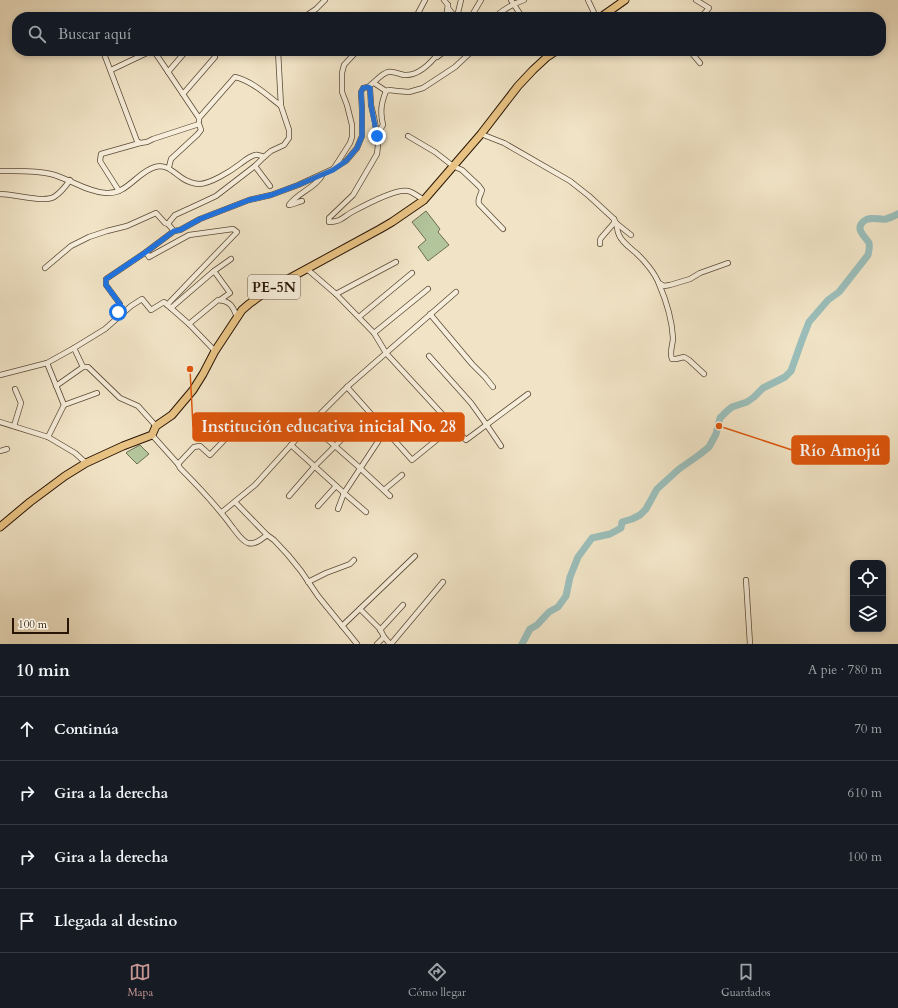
<!DOCTYPE html>
<html lang="es">
<head>
<meta charset="utf-8">
<style>
  :root { --surface:#171b24; --page:#20242c; --text:#f1f3f6; --muted:#9ea1a6; --line:#363941; --accent:#c59692 }
  body { margin:0; font-family:Cardo,serif; background:var(--page); color:var(--text) }
  .controls { position:absolute; right:12px; bottom:12px; display:grid; overflow:hidden; border-radius:8px; box-shadow:0 2px 6px #0003 }
  .controls button { width:36px; height:36px; display:grid; place-items:center; padding:0; border:0; border-bottom:1px solid var(--line); background:var(--surface); color:var(--text); font:20px sans-serif }
  .scale { position:absolute; left:12px; bottom:10px; width:57px; box-sizing:border-box; padding-left:4px; border:2px solid #281506; border-top:0; font-size:11px; line-height:14px; white-space:nowrap; color:#281506; -webkit-text-stroke:3px #f6edda; paint-order:stroke }
  .stop { position:absolute; width:12px; height:12px; margin:-9px; border:3px solid #1a73e8; border-radius:50%; background:#fff }
  .stop.end { background:#1a73e8; border-color:#fff; box-shadow:0 1px 4px #0008 }
  .list { margin:0; padding:0; list-style:none }
  h2 { display:flex; justify-content:space-between; align-items:center; height:52px; margin:0; padding:0 16px; font-size:17px }
  h2 small { font-size:13px; font-weight:400; color:var(--muted) }
  .list li { display:grid; grid-template-columns:26px 1fr auto; gap:12px; align-items:center; box-sizing:border-box; height:64px; padding:0 16px; border-top:1px solid var(--line) }
  .list b { display:block; font-size:15px; white-space:nowrap }
  .list em { font-size:13px; font-style:normal; color:var(--muted) }
  .icon { flex:none; width:22px; height:22px; fill:none; stroke:currentColor; stroke-width:2; stroke-linecap:round; stroke-linejoin:round }
  .map { position:relative; flex:none; width:898px; height:644px; overflow:hidden }
  .search { position:absolute; background:var(--surface); box-shadow:0 2px 6px #0003; left:12px; right:12px; top:12px; height:44px; display:flex; align-items:center; gap:10px; box-sizing:border-box; padding:0 14px; border-radius:16px; color:var(--muted); font-size:15px }
  .sheet { height:308px; background:var(--surface) }
  nav { display:flex; justify-content:space-around; align-items:center; box-sizing:border-box; height:56px; border-top:1px solid var(--line); background:var(--surface); font-size:11px; color:var(--muted) }
  nav a { display:grid; justify-items:center; gap:2px }
  nav .on { color:var(--accent) }
  .map>svg:first-child { display:block }
  .green { fill:#b3c59b; stroke:#6e6d50 }
  .lines { fill:none; stroke-linecap:round; stroke-linejoin:round }
  .river { stroke:#9bbeba; stroke-width:7 }
  .minor-casing { stroke:#5a4936; stroke-width:6 }
  .trunk-casing { stroke:#281506; stroke-width:9 }
  .minor { stroke:#f6edda; stroke-width:4.5 }
  .trunk { stroke:#e8c283; stroke-width:7 }
  .route { stroke:#1a73e8; stroke-width:5 }
  .labels { text-anchor:middle; stroke-width:3; stroke-linejoin:round; paint-order:stroke }
  .shield { fill:#f6edda; stroke:#665646; stroke-width:1 }
  .shield-label { font-size:14px; font-weight:bold; fill:#281506 }
  .leader { fill:none; stroke:#de560c; stroke-width:1.5 }
  .callout-dot { fill:#de560c; stroke:#f6edda; stroke-width:1.5 }
  .callout { fill:#de560c; stroke:#de560c; stroke-width:1.5 }
  .callout-label { font-size:16px; text-anchor:middle; font-weight:bold; fill:#fff }
</style>
</head>
<body>
<div class="map">
<svg width="898" height="644" viewBox="0 0 898 644">
  <rect width="100%" height="100%" fill="#f1e4c6"/>
  <filter id="stains"><feTurbulence type="fractalNoise" baseFrequency=".005" numOctaves="4"/><feColorMatrix values="0 0 0 0 .2 0 0 0 0 .09 0 0 0 0 .02 0 0 0 .5 -.17"/></filter>
  <radialGradient id="worn" r=".72"><stop offset=".6" stop-color="#630" stop-opacity="0"/><stop offset="1" stop-color="#630" stop-opacity=".3"/></radialGradient>
  <g class="green">
    <polygon points="426,211 440,229 438,232 449,245 428,261 418,247 426,240 412,222"/>
    <polygon points="140,445 149,454 137,464 126,453 127,452"/>
  </g>
  <g class="lines">
    <path class="river" d="M 522,644 L 530,629 L 537,625 L 549,612 L 558,607 L 566,596 L 570,577 L 578,557 L 592,538 L 610,534 L 621,528 L 622,522 L 632,519 L 640,515 L 646,509 L 657,489 L 679,469 L 699,455 L 709,447 L 716,434 L 720,418 L 727,411 L 732,407 L 747,402 L 754,397 L 763,388 L 785,377 L 791,371 L 802,340 L 809,322 L 828,300 L 839,292 L 868,255 C 869,251 870,247 869,243 C 865,236 854,229 864,221 C 870,216 879,220 886,219 C 890,218 894,216 898,214"/>
    <defs>
      <g id="minor">
        <polyline points="444,0 448,5 446,17"/>
        <polyline points="511,0 522,17"/>
        <polyline points="588,0 596,17"/>
        <polyline points="696,0 709,8 701,17"/>
        <polyline points="448,5 448,8 455,17"/>
        <polyline points="304,17 316,9 325,0"/>
        <polyline points="416,17 425,0"/>
        <polyline points="457,17 461,0"/>
        <polyline points="471,17 481,0"/>
        <path d="M 495,17 C 505,8 512,4 524,0"/>
        <polyline points="103,51 137,141 140,143 147,142 153,139 199,124 201,130 198,134 171,159 169,167"/>
        <polyline points="154,51 199,118 199,121"/>
        <polyline points="690,51 700,63"/>
        <polyline points="437,57 445,51"/>
        <polyline points="111,70 151,51"/>
        <polyline points="168,72 186,51"/>
        <polyline points="374,83 386,91"/>
        <path d="M 368,87 C 374,83 382,73 388,72 C 393,71 399,74 404,75 C 420,76 432,62 440,51"/>
        <polyline points="183,94 215,57"/>
        <path d="M 199,118 L 235,77 C 252,81 267,95 281,106"/>
        <polyline points="481,134 504,143 570,181 589,196 614,219 616,223 631,235"/>
        <path d="M 377,135 L 383,125 C 380,111 381,104 386,91 L 389,90 L 397,91 L 409,92 L 423,88 L 455,67 L 472,51"/>
        <path d="M 408,136 L 435,152 L 453,166 L 462,170 L 479,186 L 482,190 C 481,195 477,199 479,204 L 503,229"/>
        <polyline points="264,157 271,151 284,145 289,138 289,130 281,106 278,51"/>
        <polyline points="255,166 270,186"/>
        <polyline points="334,168 350,143 352,137 352,125 347,105 342,92 342,73 344,65 357,51"/>
        <path d="M 0,171 C 17,171 35,170 51,174 C 70,179 87,192 106,193 C 127,195 137,172 155,167 C 167,164 173,172 182,178 C 186,181 194,184 199,184 C 210,184 231,171 240,164 C 244,161 250,156 255,155 C 258,154 261,156 264,157 L 255,166 L 216,196 L 199,204 L 175,215 L 170,221 L 168,224 L 174,231 L 180,230 L 200,219 L 249,200 L 271,195 L 298,185 L 333,169 L 346,161 L 357,148 L 362,136 L 362,110 L 361,92 L 363,88 L 368,87 L 370,88 L 371,105 L 375,122 L 378,145 L 377,154 L 353,195 L 329,218 L 329,222 C 341,222 343,217 352,212 C 363,206 396,188 408,191 C 413,192 419,197 424,200"/>
        <polyline points="119,191 100,161 101,154 140,143"/>
        <path d="M 0,194 C 14,194 43,203 54,197 C 60,193 66,186 70,180"/>
        <path d="M 302,201 C 297,202 293,205 289,205 C 297,193 317,187 323,174"/>
        <path d="M 616,223 C 617,226 617,231 619,235 C 622,242 629,247 635,252 C 644,260 655,273 659,284 C 666,300 672,321 673,338 C 673,345 669,352 672,359 L 676,359 L 684,357 L 689,360 L 704,374"/>
        <polyline points="600,244 600,240 601,238 614,223 614,219"/>
        <polyline points="146,252 149,257 189,235 233,229 237,232 167,305"/>
        <polyline points="45,268 71,246 89,237 107,231 127,226 156,213 165,223 168,224"/>
        <polyline points="307,269 336,294 374,333 386,353 466,440 528,394"/>
        <polyline points="214,271 230,293 220,300"/>
        <polyline points="659,283 664,286 670,285 690,279 700,273 728,263"/>
        <polyline points="259,286 271,279 276,285"/>
        <polyline points="336,294 396,262"/>
        <polyline points="171,308 214,271 231,259"/>
        <polyline points="430,314 472,364 485,377 493,387"/>
        <polyline points="118,317 117,318 115,315 120,308 120,304 106,285 106,279 146,252 174,231"/>
        <polyline points="359,317 412,273"/>
        <path d="M 189,324 L 218,300 C 231,301 233,307 237,317"/>
        <polyline points="374,333 428,289"/>
        <polyline points="429,356 471,403 486,424 501,446"/>
        <polyline points="47,363 64,405 48,437"/>
        <polyline points="83,367 88,367 120,398 138,406 156,426"/>
        <polyline points="0,375 47,363 74,348"/>
        <polyline points="56,386 83,367 74,348 105,329 131,306 142,299 151,310 164,302 189,324 215,351"/>
        <polyline points="347,387 412,460 439,438 449,422"/>
        <polyline points="64,405 97,393"/>
        <polyline points="0,422 48,437 75,453 86,463"/>
        <polyline points="310,424 360,468 390,496"/>
        <polyline points="14,426 21,403 15,389"/>
        <path d="M 152,435 L 178,464 L 180,468 C 199,487 217,506 233,528 C 237,533 242,541 248,543 C 255,545 262,539 267,535 L 274,540 L 288,555 L 301,571 L 318,596 L 357,644"/>
        <polyline points="291,445 344,493 366,512"/>
        <polyline points="0,451 7,449"/>
        <polyline points="178,464 194,447 200,446 210,455 232,432"/>
        <polyline points="384,490 402,475"/>
        <polyline points="289,496 315,466 356,425"/>
        <polyline points="235,502 267,535"/>
        <polyline points="318,506 336,486"/>
        <polyline points="338,509 344,493 379,440"/>
        <polyline points="222,512 255,485 310,424 347,387 456,292"/>
        <polyline points="746,580 750,644"/>
        <polyline points="308,582 326,573 350,564 354,560"/>
        <polyline points="360,609 380,629 384,637"/>
        <polyline points="342,626 415,556"/>
        <polyline points="380,630 403,605"/>
        <polyline points="377,644 384,637 390,644"/>
        <polyline points="391,644 443,582"/>
      </g>
      <g id="trunk">
        <polyline points="601,17 625,0"/>
        <polyline points="0,527 30,502 65,476 86,463 123,446 152,435 156,426 172,415 193,390 203,374 215,351 242,310 249,304 268,290 380,229 392,222 424,200 481,134 518,86 533,70 547,57 556,51"/>
      </g>
    </defs>
    <use href="#minor" class="minor-casing"/>
    <use href="#trunk" class="trunk-casing"/>
    <use href="#minor" class="minor"/>
    <use href="#trunk" class="trunk"/>
  </g>
  <g class="lines">
    <polyline class="route" points="118,312 120,304 106,285 106,279 146,252 174,231 180,230 200,219 249,200 271,195 298,185 333,170 346,161 357,148 362,136 362,110 361,92 363,88 368,87 370,88 371,105 377,136"/>
  </g>
  <g class="labels">
    <rect class="shield" x="248" y="275" width="52" height="24" rx="3"/>
    <g class="shield-label">
      <text x="274" y="292">PE-5N</text>
    </g>
  </g>
  <path class="leader" d="M190 369L193 427M719 426L792 450"/>
  <g class="callout-dot">
    <circle cx="190" cy="369" r="4"/>
    <circle cx="719" cy="426" r="4"/>
  </g>
  <g class="callout">
    <rect x="193" y="413" width="271" height="28" rx="4"/>
    <rect x="792" y="436" width="97" height="28" rx="4"/>
  </g>
  <g class="callout-label">
    <text x="329" y="432">Institución educativa inicial No. 28</text>
    <text x="840" y="456">Río Amojú</text>
  </g>
  <rect width="100%" height="100%" filter="url(#stains)"/>
  <rect width="100%" height="100%" fill="url(#worn)"/>
</svg>
<div class="controls">
<button><svg class="icon" aria-label="locate" viewBox="0 0 24 24"><circle cx="12" cy="12" r="6"/><path d="M12 2v4M12 18v4M2 12h4M18 12h4"/></svg></button>
<button><svg class="icon" aria-label="layers" viewBox="0 0 24 24"><path d="M12 4l9 5-9 5-9-5zM3 14l9 5 9-5"/></svg></button>
</div>
<div class="scale">100 m</div>
<div class="stop" style="left:118px;top:312px"></div>
<div class="stop end" style="left:377px;top:136px"></div>
<div class="search"><svg class="icon" aria-label="search" viewBox="0 0 24 24"><circle cx="10" cy="10" r="6"/><path d="M15 15l6 6"/></svg>Buscar aquí</div>
</div>
<section class="sheet">
<h2>10 min<small>A pie · 780 m</small></h2>
<ul class="list">
<li><svg class="icon" aria-label="ahead" viewBox="0 0 24 24"><path d="M12 20V5M6 11l6-6 6 6"/></svg><div><b>Continúa</b></div><em>70 m</em></li>
<li><svg class="icon" aria-label="right" viewBox="0 0 24 24"><path d="M7 20v-9h11M14 6l5 5-5 5"/></svg><div><b>Gira a la derecha</b></div><em>610 m</em></li>
<li><svg class="icon" aria-label="right" viewBox="0 0 24 24"><path d="M7 20v-9h11M14 6l5 5-5 5"/></svg><div><b>Gira a la derecha</b></div><em>100 m</em></li>
<li><svg class="icon" aria-label="arrive" viewBox="0 0 24 24"><path d="M6 21V4h12l-3 4 3 4H6"/></svg><div><b>Llegada al destino</b></div></li>
</ul>
</section>
<nav>
<a class="on"><svg class="icon" aria-label="map" viewBox="0 0 24 24"><path d="M3 6l6-2 6 2 6-2v14l-6 2-6-2-6 2zM9 4v14M15 6v14"/></svg>Mapa</a>
<a><svg class="icon" aria-label="directions" viewBox="0 0 24 24"><path d="M12 3l9 9-9 9-9-9zM9 14v-3h6M13 9l2 2-2 2"/></svg>Cómo llegar</a>
<a><svg class="icon" aria-label="saved" viewBox="0 0 24 24"><path d="M7 4h10v16l-5-4-5 4z"/></svg>Guardados</a>
</nav>
</body>
</html>
